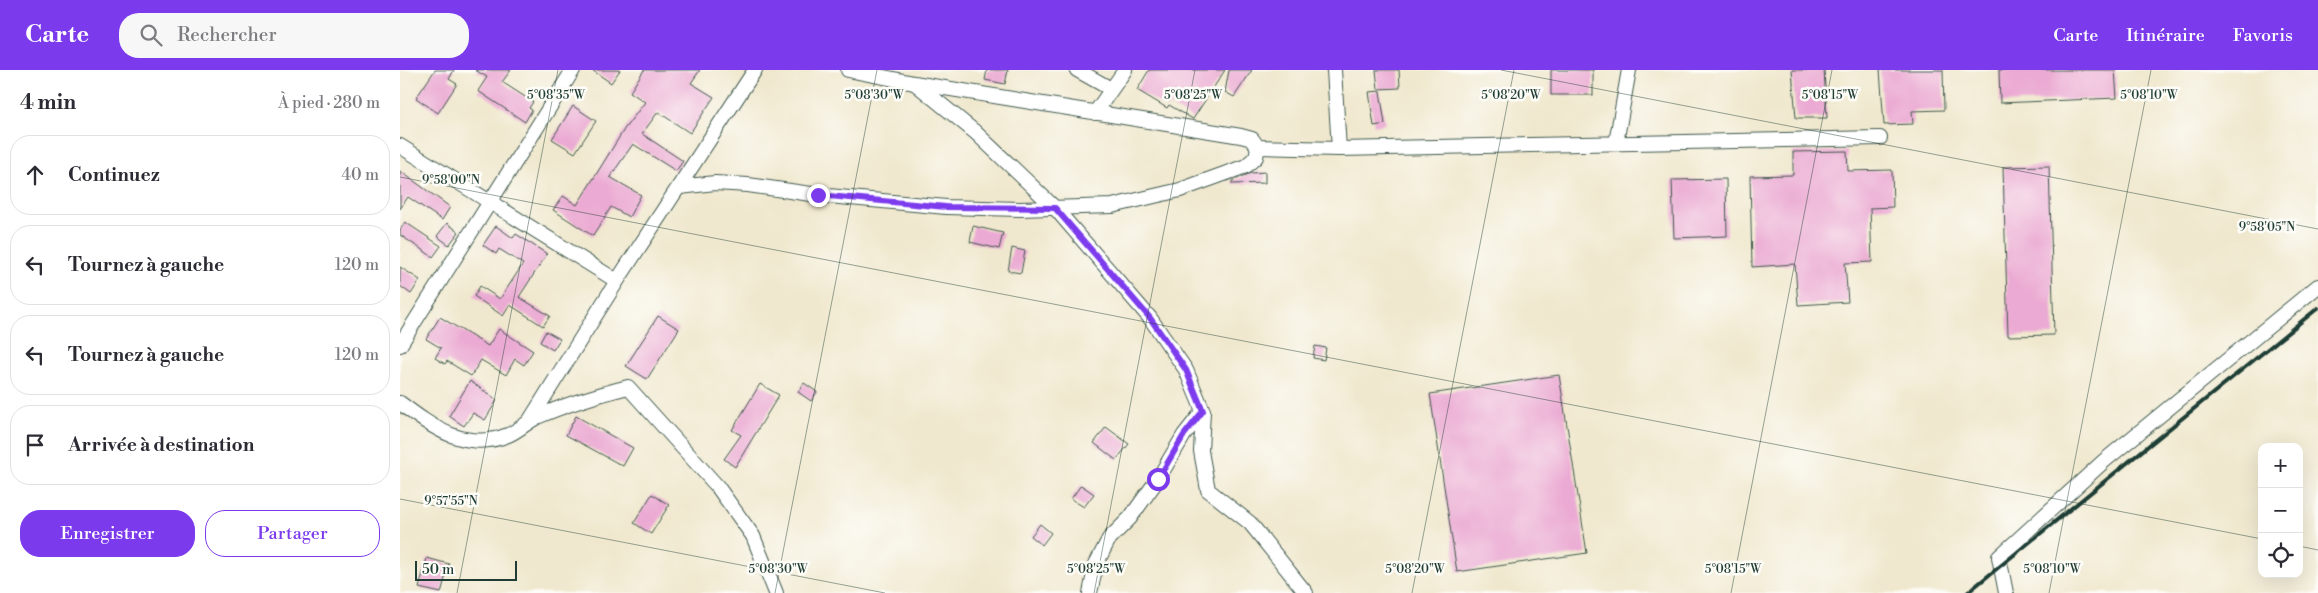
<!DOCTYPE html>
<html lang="fr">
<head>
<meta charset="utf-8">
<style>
  :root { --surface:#fff; --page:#f7f7f7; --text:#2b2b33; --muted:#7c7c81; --line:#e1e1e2; --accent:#7c3aed }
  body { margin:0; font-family:"Libre Bodoni",serif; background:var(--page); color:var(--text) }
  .controls { position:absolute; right:15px; bottom:15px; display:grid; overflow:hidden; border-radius:10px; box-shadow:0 5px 20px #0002 }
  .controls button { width:45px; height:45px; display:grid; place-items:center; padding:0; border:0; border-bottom:1px solid var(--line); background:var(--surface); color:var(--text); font:25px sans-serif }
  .scale { position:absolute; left:15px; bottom:12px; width:102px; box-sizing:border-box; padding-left:5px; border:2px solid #1f3d34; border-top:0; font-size:14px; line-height:18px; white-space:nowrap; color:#1f3d34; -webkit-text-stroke:4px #fdfcf7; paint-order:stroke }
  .stop { position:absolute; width:15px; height:15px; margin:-11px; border:4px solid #7c3aed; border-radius:50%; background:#fff }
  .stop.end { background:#7c3aed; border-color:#fff; box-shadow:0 1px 5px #0008 }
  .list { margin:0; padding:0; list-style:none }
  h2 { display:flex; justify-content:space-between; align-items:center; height:65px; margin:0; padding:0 20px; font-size:21px }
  h2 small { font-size:16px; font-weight:400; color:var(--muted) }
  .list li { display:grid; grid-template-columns:32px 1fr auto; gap:15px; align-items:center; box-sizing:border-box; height:80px; margin:0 10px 10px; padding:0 10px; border:1px solid var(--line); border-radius:20px }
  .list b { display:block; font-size:19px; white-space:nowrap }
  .list em { font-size:16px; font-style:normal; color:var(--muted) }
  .actions { display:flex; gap:10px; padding:15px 20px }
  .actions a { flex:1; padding:11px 0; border:1px solid var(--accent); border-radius:20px; text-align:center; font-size:18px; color:var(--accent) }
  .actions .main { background:var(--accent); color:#fff }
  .icon { flex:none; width:28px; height:28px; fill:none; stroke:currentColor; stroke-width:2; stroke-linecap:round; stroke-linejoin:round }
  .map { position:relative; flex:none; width:1918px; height:523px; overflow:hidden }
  header { display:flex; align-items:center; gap:30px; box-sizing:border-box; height:70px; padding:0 25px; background:var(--accent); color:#fff }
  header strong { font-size:24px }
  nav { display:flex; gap:28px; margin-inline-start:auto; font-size:18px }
  .search { width:350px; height:45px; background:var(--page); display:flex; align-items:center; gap:12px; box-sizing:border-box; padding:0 18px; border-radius:20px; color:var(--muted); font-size:19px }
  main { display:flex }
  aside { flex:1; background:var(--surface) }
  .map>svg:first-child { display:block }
  .building { fill:#ebaad3 }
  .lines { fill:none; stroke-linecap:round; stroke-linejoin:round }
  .minor-casing { stroke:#3e574b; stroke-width:16 }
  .minor { stroke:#fff; stroke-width:14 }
  .rail { stroke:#1f3d34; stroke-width:4 }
  .route { stroke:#7c3aed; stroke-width:6 }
  .ticks { fill:none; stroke:#1f3d34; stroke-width:1; stroke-opacity:0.45 }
  .ticks-label { font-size:12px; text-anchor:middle; fill:#1f3d34; stroke:#fdfcf7; stroke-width:5; stroke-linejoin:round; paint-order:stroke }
</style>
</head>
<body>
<header>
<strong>Carte</strong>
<div class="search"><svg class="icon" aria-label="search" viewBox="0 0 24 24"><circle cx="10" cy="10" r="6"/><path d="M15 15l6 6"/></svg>Rechercher</div>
<nav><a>Carte</a><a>Itinéraire</a><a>Favoris</a></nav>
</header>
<main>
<aside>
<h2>4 min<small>À pied · 280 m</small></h2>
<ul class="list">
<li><svg class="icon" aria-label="ahead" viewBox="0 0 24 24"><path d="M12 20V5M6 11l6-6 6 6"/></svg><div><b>Continuez</b></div><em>40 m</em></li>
<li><svg class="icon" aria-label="left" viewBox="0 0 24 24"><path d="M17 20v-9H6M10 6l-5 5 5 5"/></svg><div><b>Tournez à gauche</b></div><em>120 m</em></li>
<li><svg class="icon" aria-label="left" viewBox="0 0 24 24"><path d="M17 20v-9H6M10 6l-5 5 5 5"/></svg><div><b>Tournez à gauche</b></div><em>120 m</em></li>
<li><svg class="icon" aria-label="arrive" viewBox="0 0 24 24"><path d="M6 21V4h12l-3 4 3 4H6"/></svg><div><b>Arrivée à destination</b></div></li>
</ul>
<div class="actions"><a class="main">Enregistrer</a><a>Partager</a></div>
</aside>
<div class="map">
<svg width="1918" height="523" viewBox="0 0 1918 523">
  <rect width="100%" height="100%" fill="#fdfcf7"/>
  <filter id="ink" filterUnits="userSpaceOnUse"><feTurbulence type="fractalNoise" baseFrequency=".02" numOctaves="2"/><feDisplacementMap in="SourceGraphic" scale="10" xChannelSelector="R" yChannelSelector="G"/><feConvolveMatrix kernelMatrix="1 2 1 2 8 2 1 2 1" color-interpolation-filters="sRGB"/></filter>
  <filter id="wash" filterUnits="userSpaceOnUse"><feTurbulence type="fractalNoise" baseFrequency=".0096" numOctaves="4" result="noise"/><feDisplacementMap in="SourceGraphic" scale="20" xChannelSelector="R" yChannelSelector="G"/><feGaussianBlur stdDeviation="1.12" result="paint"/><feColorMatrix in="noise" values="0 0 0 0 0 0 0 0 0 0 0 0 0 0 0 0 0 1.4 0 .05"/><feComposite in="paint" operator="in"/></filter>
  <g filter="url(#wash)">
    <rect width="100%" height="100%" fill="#f0e8ce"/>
    <g id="blocks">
      <g class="building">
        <polygon points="35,0 54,0 49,9 57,14 38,43 16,28"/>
        <polygon points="75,0 111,0 102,12 133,32 129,38 132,40 125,52 78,21 87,7"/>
        <polygon points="192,0 220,0 211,13"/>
        <polygon points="244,0 300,0 291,13 314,27 290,63 258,42 242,64 283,91 276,101 233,74 210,107 241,125 229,147 211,137 193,166 153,140 163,126 177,135 225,58 245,32 230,22"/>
        <polygon points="587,0 608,0 605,14 585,10"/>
        <polygon points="749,0 825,0 793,49 769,35 767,38 737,20"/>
        <polygon points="829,0 852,0 834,27 825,22"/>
        <polygon points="976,0 999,0 1000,18 978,19"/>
        <rect x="1151" y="0" width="42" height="25"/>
        <polygon points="1392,0 1424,0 1427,48 1396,48"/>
        <polygon points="1480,0 1543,0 1544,40 1512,41 1513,54 1484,55"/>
        <polygon points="1599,0 1715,0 1717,28 1600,33"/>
        <polygon points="980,21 985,54 974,56 969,22"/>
        <polygon points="173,36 196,51 175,83 152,69"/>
        <polygon points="1447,81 1448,101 1492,100 1493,137 1470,138 1472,192 1445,193 1448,232 1398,235 1395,194 1352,197 1350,106 1393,105 1393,82"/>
        <polygon points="1649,96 1654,265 1608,266 1603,97"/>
        <polygon points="0,101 50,137 42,150 8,127 0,139"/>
        <polygon points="865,102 865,113 832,114 832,111 851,103"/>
        <polygon points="1326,109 1327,166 1274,168 1272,110"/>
        <polygon points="5,152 41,176 33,187 0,165 0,160"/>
        <polygon points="47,153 59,162 49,175 37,166"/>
        <polygon points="96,156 113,168 116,164 147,184 119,227 150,246 143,256 110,235 103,246 74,226 80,216 100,229 123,194 99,179 96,184 83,175"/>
        <polygon points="573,156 603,163 599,179 570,172"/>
        <polygon points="612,178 625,181 621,203 608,201"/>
        <polygon points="0,197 20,210 11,224 0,216"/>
        <polygon points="258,246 279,259 247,309 226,296"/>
        <polygon points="40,247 88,276 99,259 133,281 124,295 115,289 106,305 81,290 71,306 47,291 45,294 35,288 41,278 26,269"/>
        <polygon points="146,261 160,269 153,280 140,272"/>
        <polygon points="915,276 926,278 924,290 913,288"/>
        <polygon points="1159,305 1187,483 1057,502 1030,324"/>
        <polygon points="70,311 97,330 85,350 73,343 64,356 49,346"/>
        <polygon points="404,313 417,322 411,331 398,322"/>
        <polygon points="360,314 379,325 335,397 324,389 341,365 332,360"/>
        <polygon points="176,346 233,378 223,396 166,365"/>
        <polygon points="706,357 729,374 716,390 694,373"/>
        <polygon points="681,415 694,424 684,437 671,429"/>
        <polygon points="252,424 269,435 251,464 234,453"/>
        <polygon points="640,454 651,463 642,475 631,466"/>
        <polygon points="27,488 49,494 41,523 19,518"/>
      </g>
    </g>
  </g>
  <g filter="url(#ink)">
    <use href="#blocks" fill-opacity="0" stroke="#3e574b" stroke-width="1"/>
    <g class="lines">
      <defs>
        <g id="minor">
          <polyline points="448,0 514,13 841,66 852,69 858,77 939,79 1480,68"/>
          <polyline points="677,0 711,19"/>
          <polyline points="934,0 939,79"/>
          <polyline points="516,14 575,62 655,138 750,248 786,300 803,341 801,381 808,420 850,453 906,523"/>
          <polyline points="695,43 725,0"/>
          <polyline points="1216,73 1229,0"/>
          <polyline points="0,76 217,211"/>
          <polyline points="280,117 315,113 348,115 418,125 546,137 620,139 712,136 780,120 846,96 856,87 858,77"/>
          <polyline points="0,275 173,0"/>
          <path d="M 0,333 C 33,358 66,382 108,365 C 118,361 127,352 137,347 C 167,334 197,325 228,317 L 317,416 L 353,466 L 376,523"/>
          <polyline points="130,350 217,211 355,0"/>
          <polyline points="690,523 696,494 709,469 730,448 758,409 784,365 803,341"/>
          <polyline points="1606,523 1599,487 1704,391 1918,216"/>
        </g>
      </defs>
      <use href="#minor" class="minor-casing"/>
      <use href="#minor" class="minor"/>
      <polyline class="rail" points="1567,523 1918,238"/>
    </g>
  </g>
  <g class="lines" filter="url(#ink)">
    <polyline class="route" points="418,125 546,137 655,138 750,248 786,300 803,341 784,365 758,409"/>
  </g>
  <path class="ticks" d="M 1101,0 L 1918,159M 0,107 L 1862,469M 0,429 L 485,523M 1899,476 L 1918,480M 57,523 L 158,0M 375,523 L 477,0M 694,523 L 795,0M 1012,523 L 1114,0M 1331,523 L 1432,0M 1649,523 L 1751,0"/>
  <g class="ticks-label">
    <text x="474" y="29">5°08'30"W</text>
    <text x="1749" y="29">5°08'10"W</text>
    <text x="156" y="29">5°08'35"W</text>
    <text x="793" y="29">5°08'25"W</text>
    <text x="1111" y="29">5°08'20"W</text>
    <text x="1430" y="29">5°08'15"W</text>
    <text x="51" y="114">9°58'00"N</text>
    <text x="1867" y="161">9°58'05"N</text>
    <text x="51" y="435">9°57'55"N</text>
    <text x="378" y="503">5°08'30"W</text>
    <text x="696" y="503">5°08'25"W</text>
    <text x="1015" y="503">5°08'20"W</text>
    <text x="1333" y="503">5°08'15"W</text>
    <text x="1652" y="503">5°08'10"W</text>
  </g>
</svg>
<div class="controls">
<button>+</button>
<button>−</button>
<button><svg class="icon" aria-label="locate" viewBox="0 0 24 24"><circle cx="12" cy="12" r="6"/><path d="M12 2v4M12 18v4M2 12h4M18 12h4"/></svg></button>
</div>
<div class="scale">50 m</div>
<div class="stop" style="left:758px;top:409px"></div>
<div class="stop end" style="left:418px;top:125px"></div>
</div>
</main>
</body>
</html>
